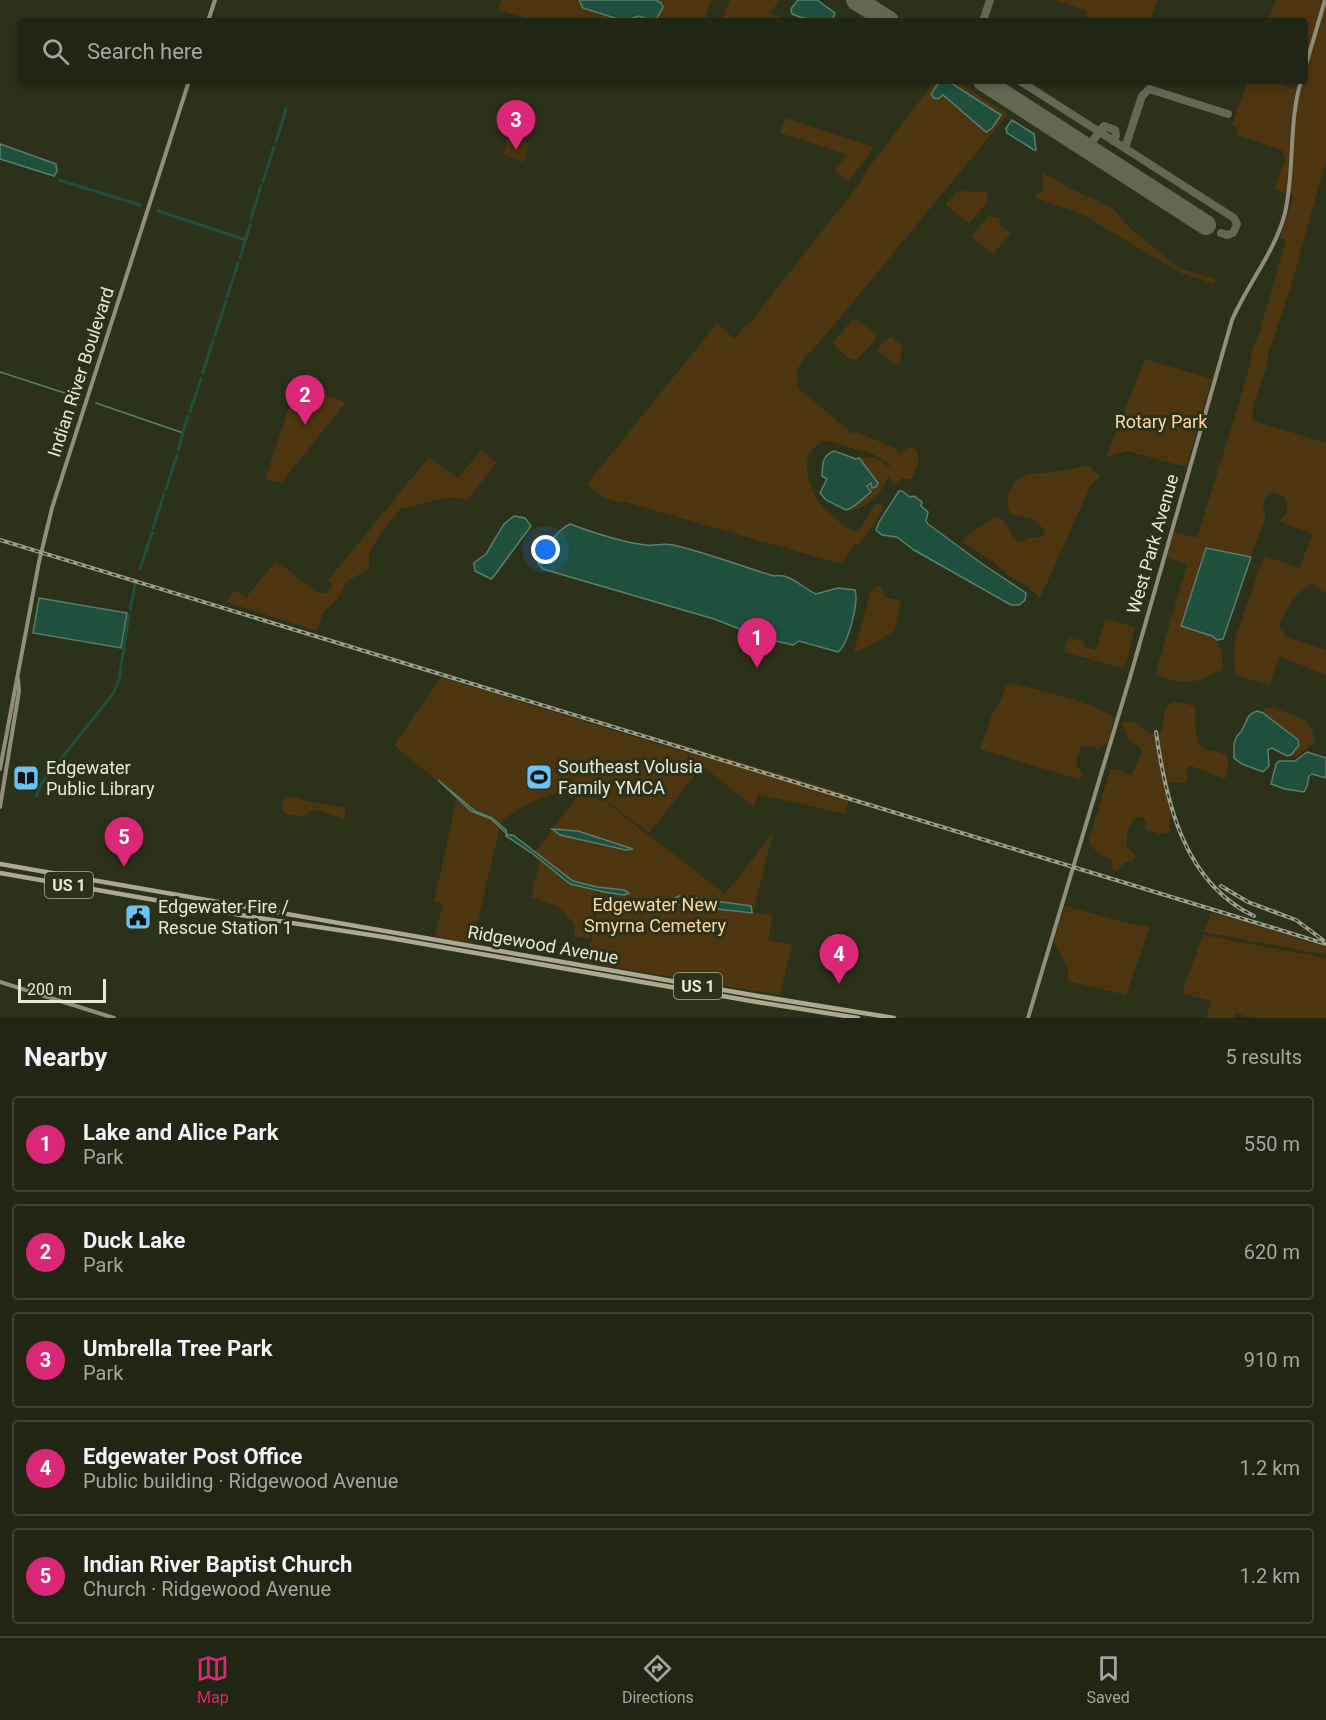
<!DOCTYPE html>
<html lang="en">
<head>
<meta charset="utf-8">
<style>
  :root { --surface:#212514; --page:#292d1d; --text:#f1f3f6; --muted:#a2a5a0; --line:#3e4234; --accent:#db2777 }
  body { margin:0; font-family:Roboto,sans-serif; background:var(--page); color:var(--text) }
  .scale { position:absolute; left:18px; bottom:15px; width:88px; box-sizing:border-box; padding-left:6px; border:3px solid #e5e9da; border-top:0; font-size:16px; line-height:21px; white-space:nowrap; color:#e5e9da; -webkit-text-stroke:4px #2c311a; paint-order:stroke }
  .you { position:absolute; left:546px; top:550px; width:21px; height:21px; margin:-15px; border:4px solid #fff; border-radius:50%; background:#1a73e8; box-shadow:0 0 0 9px #1a73e833 }
  .badge { display:grid; place-items:center; width:39px; height:39px; border-radius:50%; background:var(--accent); color:#fff; font-size:20px; font-weight:700 }
  .pin { position:absolute; translate:-50% -50px; filter:drop-shadow(0 2px 3px #0008) }
  .pin::after { content:''; position:absolute; top:32px; width:21px; height:18px; background:inherit; clip-path:polygon(0 0,100% 0,50% 100%) }
  .list { margin:0; padding:0; list-style:none }
  h2 { display:flex; justify-content:space-between; align-items:center; height:78px; margin:0; padding:0 24px; font-size:26px }
  h2 small { font-size:20px; font-weight:400; color:var(--muted) }
  .list li { display:grid; grid-template-columns:39px 1fr auto; gap:18px; align-items:center; box-sizing:border-box; height:96px; margin:0 12px 12px; padding:0 12px; border:2px solid var(--line); border-radius:6px }
  .list b { display:block; font-size:22px; white-space:nowrap }
  .list p { margin:0; font-size:20px; white-space:nowrap; color:var(--muted) }
  .list em { font-size:20px; font-style:normal; color:var(--muted) }
  .icon { flex:none; width:33px; height:33px; fill:none; stroke:currentColor; stroke-width:2; stroke-linecap:round; stroke-linejoin:round }
  .map { position:relative; flex:none; width:1326px; height:1018px; overflow:hidden }
  .search { position:absolute; background:var(--surface); box-shadow:0 3px 9px #0003; left:18px; right:18px; top:18px; height:66px; display:flex; align-items:center; gap:15px; box-sizing:border-box; padding:0 21px; border-radius:6px; color:var(--muted); font-size:22px }
  .sheet { height:618px; background:var(--surface) }
  nav { display:flex; justify-content:space-around; align-items:center; box-sizing:border-box; height:84px; border-top:2px solid var(--line); background:var(--surface); font-size:16px; color:var(--muted) }
  nav a { display:grid; justify-items:center; gap:3px }
  nav .on { color:var(--accent) }
  .map>svg:first-child { display:block }
  .green { fill:#4d350f }
  .water { fill:#1e503d; stroke:#5a7e6c; stroke-width:1.5 }
  .lines { fill:none; stroke-linecap:round; stroke-linejoin:round }
  .stream { stroke:#5a7e6c; stroke-width:1.5 }
  .canal { stroke:#1e503d; stroke-width:3 }
  .taxiway { stroke:#636853; stroke-width:8 }
  .runway { stroke:#636853; stroke-width:20 }
  .secondary { stroke:#928e7c; stroke-width:4 }
  .primary { stroke:#ada891; stroke-width:4.5 }
  .rail-casing { stroke:#9a9f8c; stroke-width:4 }
  .rail { stroke:#2c311a; stroke-width:1.5; stroke-dasharray:4.5; stroke-linecap:butt }
  .labels { text-anchor:middle; stroke-width:6; stroke-linejoin:round; paint-order:stroke }
  .shield { fill:#2c311a; stroke:#aeb2a0; stroke-width:1.5 }
  .shield-label { font-size:16px; font-weight:bold; fill:#e5e9da }
  .street-label { font-size:18px; fill:#e5e9da; stroke:#2c311a }
  .park-label { font-size:18px; fill:#fdd6a1; stroke:#2c311a }
  .poi-label { font-size:18px; fill:#e5e9da; stroke:#2c311a; text-anchor:start }
</style>
</head>
<body>
<div class="map">
<svg width="1326" height="1018" viewBox="0 0 1326 1018">
  <rect width="100%" height="100%" fill="#2c311a"/>
  <g class="green">
    <polygon points="501,0 579,0 583,8 624,21 639,16 656,20 663,7 661,3 656,0 715,0 710,3 705,21 529,21 527,18 498,10"/>
    <polygon points="730,0 779,0 771,13 788,21 722,21"/>
    <polygon points="1054,0 1157,0 1150,21 1100,21 1085,16 1087,11"/>
    <polygon points="1275,0 1323,0 1305,62 1305,21 1268,21"/>
    <path d="M 1326,3 L 1326,161 L 1290,289 L 1269,352 L 1266,370 L 1256,397 L 1251,420 L 1326,443 L 1326,593 L 1312,584 C 1295,594 1285,608 1279,627 L 1287,637 L 1326,650 L 1326,675 L 1279,656 L 1270,685 L 1235,675 L 1234,650 L 1236,636 L 1264,556 L 1299,568 L 1313,534 L 1278,521 L 1287,513 L 1287,501 L 1282,495 L 1273,492 L 1265,499 L 1263,509 L 1266,516 L 1250,558 L 1206,548 L 1181,625 C 1210,638 1223,631 1223,670 C 1191,683 1189,687 1155,674 L 1187,565 L 1167,557 L 1174,532 L 1197,538 L 1240,400 L 1250,364 L 1252,349 L 1259,334 L 1286,240 L 1280,237 L 1294,195 L 1290,194 L 1294,119 L 1303,81 L 1305,81 L 1305,74 Z"/>
    <path d="M 935,81 L 940,81 L 931,94 L 943,95 L 986,132 L 1001,115 L 948,81 L 956,81 L 1008,114 L 844,313 L 811,352 L 803,357 L 804,360 L 797,369 L 798,388 L 853,434 L 856,432 L 891,446 L 901,453 L 909,447 L 915,448 C 922,460 917,468 911,480 L 902,478 L 894,485 L 889,476 C 882,493 866,512 846,510 C 856,507 862,499 871,492 L 867,486 L 871,482 L 876,487 L 869,470 L 859,458 L 875,458 L 889,467 L 890,464 L 873,454 L 828,441 L 821,441 L 808,454 C 802,492 825,513 854,532 C 867,527 867,511 877,503 L 884,506 L 872,528 L 859,544 L 856,544 L 842,562 L 837,563 L 622,501 C 608,503 596,494 587,484 L 717,323 L 734,339 L 746,324 L 748,325 L 863,179 L 866,171 Z"/>
    <polygon points="1246,81 1271,81 1295,89 1300,81 1291,118 1287,194 1274,189 1285,160 1282,150 1236,135 1238,128 1232,125 1247,84"/>
    <polygon points="785,118 874,147 848,182 834,170 844,160 845,154 780,133"/>
    <polygon points="509,137 529,144 523,162 503,155"/>
    <polygon points="1043,173 1081,194 1095,199 1101,204 1109,205 1131,229 1179,268 1216,279 1214,284 1181,273 1080,213 1033,197 1043,191"/>
    <polygon points="957,191 986,192 988,195 987,202 969,223 945,205"/>
    <polygon points="988,216 999,218 1001,227 1011,233 993,254 971,237"/>
    <path d="M 854,318 L 877,335 C 873,348 864,351 856,360 L 848,358 L 832,343 Z"/>
    <polygon points="891,337 903,347 899,363 895,365 877,350 883,342"/>
    <polygon points="1145,359 1212,379 1186,467 1127,451 1106,457"/>
    <polygon points="296,385 346,402 281,483 266,479 266,477"/>
    <polygon points="481,450 497,463 466,501 451,497 400,509 378,537 369,555 369,569 346,582 337,600 323,613 317,631 226,602 235,590 246,597 276,561 317,592 325,594 333,584 328,580 429,457 458,478"/>
    <path d="M 1084,466 L 1090,467 L 1100,477 L 1091,485 L 1040,598 L 1023,583 L 1010,577 L 992,561 L 962,542 C 971,530 984,526 996,517 L 1002,519 L 1017,541 L 1023,542 L 1028,538 L 1042,537 L 1045,533 C 1035,513 1028,521 1011,514 C 1003,499 1010,480 1029,474 C 1033,473 1038,474 1042,473 C 1056,472 1071,470 1084,466 Z"/>
    <polygon points="879,586 883,589 884,597 901,601 894,631 870,646 854,652 871,591 874,587"/>
    <polygon points="1110,619 1135,628 1126,663 1123,668 1064,652 1069,638 1084,641 1084,647 1096,650 1105,620"/>
    <path d="M 441,677 L 687,753 L 696,774 L 649,833 L 585,785 C 562,790 512,805 500,826 L 473,942 L 468,943 L 435,937 L 443,904 L 434,902 L 457,797 L 394,745 Z"/>
    <path d="M 1009,682 C 1039,691 1089,700 1114,718 L 1108,742 L 1099,749 L 1091,746 L 1081,747 L 1076,763 L 1082,774 L 1080,780 L 980,749 L 993,712 L 1001,701 L 1005,687 L 1009,685 Z"/>
    <path d="M 1172,702 L 1185,703 L 1195,707 C 1196,717 1194,744 1203,748 C 1210,752 1219,751 1226,755 L 1229,763 L 1225,779 L 1191,766 L 1188,767 L 1186,773 L 1187,780 L 1185,783 L 1166,782 C 1164,792 1171,801 1171,811 C 1171,819 1167,822 1171,830 L 1167,833 L 1160,834 L 1145,829 L 1146,823 L 1142,817 L 1136,817 C 1129,825 1125,835 1127,847 L 1136,855 L 1134,860 L 1124,863 L 1116,871 L 1113,870 L 1112,861 C 1102,853 1093,853 1089,840 L 1110,770 L 1116,769 L 1132,775 L 1142,752 C 1133,737 1126,745 1122,721 L 1136,723 L 1140,727 L 1155,735 L 1162,730 C 1164,720 1162,708 1172,702 Z"/>
    <polygon points="1265,708 1275,708 1306,720 1312,729 1315,742 1297,757 1292,755 1296,751 1293,736 1262,713"/>
    <polygon points="670,741 850,795 845,814 758,794 754,807 705,768 694,767 688,752 669,746"/>
    <polygon points="585,786 725,894 773,833 753,912 773,916 768,940 792,945 780,995 587,963 601,887 573,881 535,852"/>
    <polygon points="290,796 310,802 346,808 344,819 314,809 304,816 288,815 282,810 283,800"/>
    <polygon points="540,861 569,885 598,892 589,939 574,936 575,925 558,906 531,898"/>
    <polygon points="1065,906 1127,923 1150,927 1126,995 1068,981 1068,970 1054,941"/>
    <polygon points="1211,912 1326,947 1326,955 1204,932"/>
    <polygon points="1203,935 1326,958 1326,1018 1252,1018 1235,1013 1234,1018 1206,1018 1211,1001 1182,993"/>
  </g>
  <g class="water">
    <polygon points="579,0 656,0 661,3 663,7 656,20 653,21 639,16 624,21 583,8"/>
    <path d="M 798,0 L 817,0 L 835,13 L 832,21 C 817,21 804,20 792,14 L 791,9 Z"/>
    <polygon points="940,81 948,81 1001,115 992,128 986,132 943,95 938,99 934,98 931,94"/>
    <polygon points="1012,120 1034,134 1036,150 1034,150 1007,133 1006,128"/>
    <polygon points="0,144 56,164 57,171 54,176 0,159"/>
    <path d="M 834,451 L 856,459 L 859,458 L 878,483 L 876,487 L 872,488 L 871,483 L 867,486 L 871,492 C 862,499 856,507 846,510 L 826,500 L 820,493 L 827,479 L 822,476 C 823,465 821,456 834,451 Z"/>
    <polygon points="899,491 902,491 910,497 914,496 922,502 921,506 928,512 926,521 928,524 981,563 1026,593 1025,600 1019,605 1011,605 914,550 897,537 882,535 876,530 879,522"/>
    <polygon points="514,516 525,518 531,526 494,576 491,579 475,571 474,563 486,554 504,524"/>
    <path d="M 570,524 C 594,533 620,542 646,545 C 655,546 663,543 673,545 C 708,553 740,566 774,576 C 791,573 802,588 816,594 L 838,588 L 855,590 C 859,602 848,645 838,652 L 799,641 L 793,645 L 763,638 L 714,619 L 543,569 L 538,563 C 544,549 557,530 570,524 Z"/>
    <polygon points="1206,548 1251,557 1223,639 1217,640 1212,636 1181,626"/>
    <polygon points="39,598 127,613 121,648 33,633"/>
    <path d="M 1257,711 L 1263,713 L 1293,736 L 1298,740 L 1299,745 L 1291,755 L 1287,756 L 1272,748 L 1268,750 L 1269,766 L 1263,772 L 1242,764 L 1234,758 C 1234,752 1233,744 1236,738 C 1237,735 1241,733 1242,730 C 1247,722 1246,714 1257,711 Z"/>
    <polygon points="1307,752 1326,758 1326,778 1312,774 1309,776 1307,786 1304,792 1285,789 1271,784 1276,764 1279,761 1295,761"/>
    <polygon points="438,780 475,811 492,818 506,830 507,835 513,835 573,881 597,887 624,890 629,893 624,895 604,892 570,884 533,854 506,836 506,833 491,819 471,811"/>
    <polygon points="552,829 578,831 633,849 626,850 560,835"/>
    <polygon points="679,896 751,906 752,913 708,908 705,905 701,907 677,904 673,899"/>
  </g>
  <g class="lines">
    <g class="stream">
      <polyline points="0,372 77,397"/>
      <polyline points="96,403 183,433"/>
    </g>
    <g class="canal">
      <polyline points="276,142 286,109"/>
      <polyline points="59,180 140,205"/>
      <polyline points="263,181 274,147"/>
      <polyline points="158,211 246,240"/>
      <polyline points="251,219 261,186"/>
      <polyline points="240,258 250,225"/>
      <polyline points="227,297 238,263"/>
      <polyline points="215,335 226,301"/>
      <polyline points="203,373 213,340"/>
      <polyline points="190,412 201,379"/>
      <polyline points="178,450 188,416"/>
      <polyline points="166,489 177,455"/>
      <polyline points="153,528 164,494"/>
      <polyline points="140,569 152,533"/>
      <polyline points="130,610 135,585"/>
      <polyline points="36,796 43,781 113,694 119,679 129,615"/>
    </g>
    <g class="taxiway">
      <polyline points="983,21 990,0"/>
      <polyline points="1020,81 1234,218 1237,224 1233,233 1227,235 1221,233"/>
      <polyline points="1087,148 1104,126 1115,130 1116,136 1113,141"/>
      <polyline points="1125,148 1142,96 1149,89 1228,114"/>
    </g>
    <g class="runway">
      <polyline points="856,0 889,21"/>
      <polyline points="983,81 1206,225"/>
    </g>
    <g class="secondary">
      <polyline points="208,21 215,0"/>
      <polyline points="1305,68 1325,0"/>
      <polyline points="0,769 39,562 52,508 189,81"/>
      <polyline points="0,807 19,691 18,679"/>
      <polyline points="0,982 114,1018"/>
      <path d="M 1028,1018 L 1131,674 L 1232,320 C 1248,283 1275,252 1285,213 C 1295,169 1288,125 1301,81"/>
    </g>
    <g class="primary">
      <polyline points="0,864 758,996 894,1018"/>
      <polyline points="0,873 252,917 384,937 757,1002 858,1018"/>
    </g>
    <defs>
      <g id="rail">
        <polyline points="0,540 1326,944"/>
        <path d="M 1156,732 C 1166,802 1184,883 1254,916"/>
        <polyline points="1221,886 1248,902 1296,920 1323,940"/>
      </g>
    </defs>
    <use href="#rail" class="rail-casing"/>
    <use href="#rail" class="rail"/>
  </g>
  <defs>
    <symbol id="stadium-square" viewBox="-11 -11 22 22"><rect x="-9" y="-9" width="18" height="18" rx="4" fill="#6bc3f2" stroke="#2c311a"/><path d="M0-5a6.5 5 0 1 0 0 10a6.5 5 0 1 0 0-10ZM-3.5-1.8h7v3.6h-7Z" fill="#111"/></symbol>
    <symbol id="library-square" viewBox="-11 -11 22 22"><rect x="-9" y="-9" width="18" height="18" rx="4" fill="#6bc3f2" stroke="#2c311a"/><path d="M-6-4Q-3-5.5-.7-3.5V5Q-3 3-6 4ZM6-4Q3-5.5 .7-3.5V5Q3 3 6 4Z" fill="#111"/></symbol>
    <symbol id="civic-square" viewBox="-11 -11 22 22"><rect x="-9" y="-9" width="18" height="18" rx="4" fill="#6bc3f2" stroke="#2c311a"/><path d="M-.6-6.5H3V-4.5H.6V-3L4-1V1h2V6H-6V1h2V-1L-.6-3ZM-1.2 2.5V6h2.4V2.5Z" fill="#111"/></symbol>
  </defs>
  <g fill-rule="evenodd">
    <use href="#stadium-square" x="524" y="762" width="30" height="30"/>
    <use href="#library-square" x="11" y="763" width="30" height="30"/>
    <use href="#civic-square" x="123" y="902" width="30" height="30"/>
  </g>
  <g class="labels">
    <g class="shield">
      <rect x="45" y="872" width="48" height="26" rx="4.5"/>
      <rect x="674" y="973" width="48" height="26" rx="4.5"/>
    </g>
    <g class="shield-label">
      <text x="69" y="891">US 1</text>
      <text x="698" y="992">US 1</text>
    </g>
    <g class="street-label">
      <text transform="translate(81 372) rotate(-72)" y="6">Indian River Boulevard</text>
      <text transform="translate(1153 544) rotate(-74)" y="6">West Park Avenue</text>
      <text transform="translate(543 945) rotate(10)" y="6">Ridgewood Avenue</text>
    </g>
    <g class="park-label">
      <text x="1161" y="428">Rotary Park</text>
      <text x="655" y="911">Edgewater New<tspan x="655" dy="21">Smyrna Cemetery</tspan></text>
    </g>
    <g class="poi-label">
      <text x="558" y="773">Southeast Volusia<tspan x="558" dy="21">Family YMCA</tspan></text>
      <text x="46" y="774">Edgewater<tspan x="46" dy="21">Public Library</tspan></text>
      <text x="158" y="913">Edgewater Fire /<tspan x="158" dy="21">Rescue Station 1</tspan></text>
    </g>
  </g>
</svg>
<div class="scale">200 m</div>
<div class="you"></div>
<div class="pin badge" style="left:757px;top:668px">1</div>
<div class="pin badge" style="left:305px;top:425px">2</div>
<div class="pin badge" style="left:516px;top:150px">3</div>
<div class="pin badge" style="left:839px;top:984px">4</div>
<div class="pin badge" style="left:124px;top:867px">5</div>
<div class="search"><svg class="icon" aria-label="search" viewBox="0 0 24 24"><circle cx="10" cy="10" r="6"/><path d="M15 15l6 6"/></svg>Search here</div>
</div>
<section class="sheet">
<h2>Nearby<small>5 results</small></h2>
<ul class="list">
<li><span class="badge">1</span><div><b>Lake and Alice Park</b><p>Park</p></div><em>550 m</em></li>
<li><span class="badge">2</span><div><b>Duck Lake</b><p>Park</p></div><em>620 m</em></li>
<li><span class="badge">3</span><div><b>Umbrella Tree Park</b><p>Park</p></div><em>910 m</em></li>
<li><span class="badge">4</span><div><b>Edgewater Post Office</b><p>Public building · Ridgewood Avenue</p></div><em>1.2 km</em></li>
<li><span class="badge">5</span><div><b>Indian River Baptist Church</b><p>Church · Ridgewood Avenue</p></div><em>1.2 km</em></li>
</ul>
</section>
<nav>
<a class="on"><svg class="icon" aria-label="map" viewBox="0 0 24 24"><path d="M3 6l6-2 6 2 6-2v14l-6 2-6-2-6 2zM9 4v14M15 6v14"/></svg>Map</a>
<a><svg class="icon" aria-label="directions" viewBox="0 0 24 24"><path d="M12 3l9 9-9 9-9-9zM9 14v-3h6M13 9l2 2-2 2"/></svg>Directions</a>
<a><svg class="icon" aria-label="saved" viewBox="0 0 24 24"><path d="M7 4h10v16l-5-4-5 4z"/></svg>Saved</a>
</nav>
</body>
</html>
